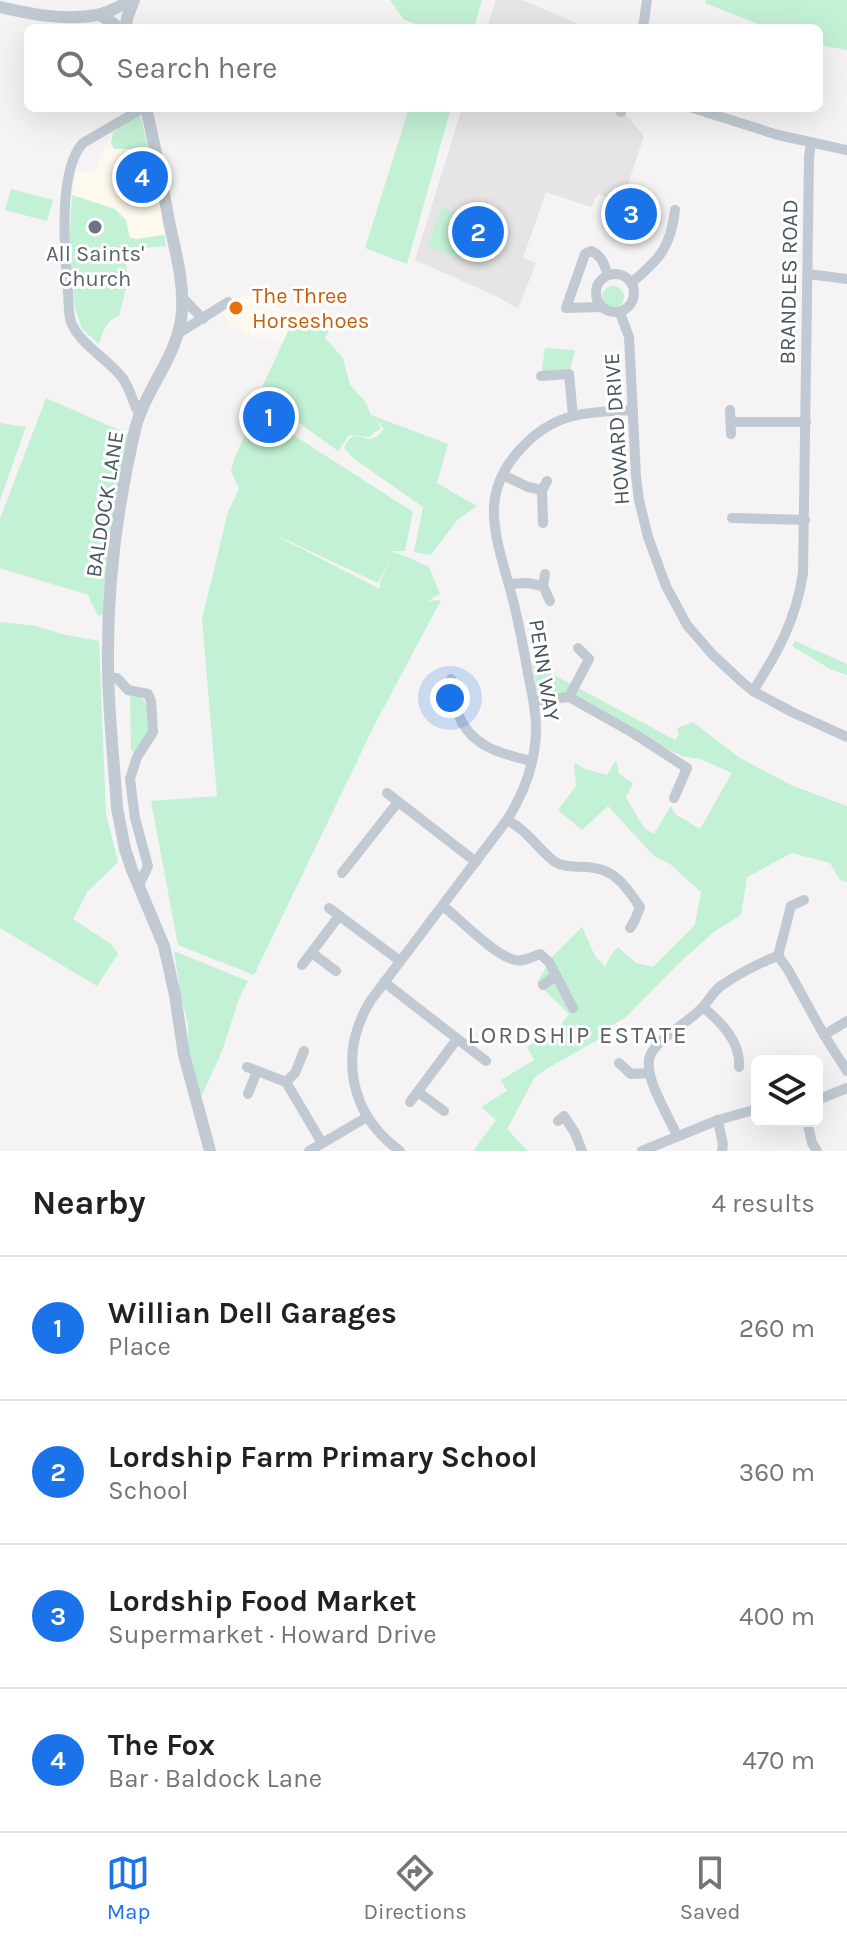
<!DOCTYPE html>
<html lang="en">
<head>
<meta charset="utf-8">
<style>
  :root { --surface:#fff; --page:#f6f6f6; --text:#202124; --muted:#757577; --line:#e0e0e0; --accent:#1a73e8 }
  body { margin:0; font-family:Karla,sans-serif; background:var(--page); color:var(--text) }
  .controls { position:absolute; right:24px; bottom:24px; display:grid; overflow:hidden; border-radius:12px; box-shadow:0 8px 32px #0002 }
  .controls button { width:72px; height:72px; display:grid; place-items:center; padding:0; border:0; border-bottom:2px solid var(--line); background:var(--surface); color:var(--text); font:40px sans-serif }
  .you { position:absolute; left:450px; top:698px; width:28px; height:28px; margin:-20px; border:6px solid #fff; border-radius:50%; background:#1a73e8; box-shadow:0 0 0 12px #1a73e833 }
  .badge { display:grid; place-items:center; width:52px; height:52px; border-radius:50%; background:var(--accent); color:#fff; font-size:26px; font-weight:700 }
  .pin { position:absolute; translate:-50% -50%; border:4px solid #fff; box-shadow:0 2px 8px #0006 }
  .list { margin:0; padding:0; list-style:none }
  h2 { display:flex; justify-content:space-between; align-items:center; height:104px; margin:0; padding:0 32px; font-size:34px }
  h2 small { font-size:26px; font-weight:400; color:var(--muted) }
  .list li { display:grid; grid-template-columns:52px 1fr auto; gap:24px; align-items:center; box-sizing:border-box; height:144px; padding:0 32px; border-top:2px solid var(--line) }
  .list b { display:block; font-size:30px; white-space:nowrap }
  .list p { margin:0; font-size:26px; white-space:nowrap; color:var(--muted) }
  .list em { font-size:26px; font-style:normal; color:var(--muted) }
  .icon { flex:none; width:44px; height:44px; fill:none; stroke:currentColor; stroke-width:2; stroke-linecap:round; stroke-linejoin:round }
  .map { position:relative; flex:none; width:847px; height:1151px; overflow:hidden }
  .search { position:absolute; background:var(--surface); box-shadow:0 8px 32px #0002; left:24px; right:24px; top:24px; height:88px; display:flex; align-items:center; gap:20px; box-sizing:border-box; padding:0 28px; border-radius:12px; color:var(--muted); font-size:30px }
  .sheet { height:680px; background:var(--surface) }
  nav { display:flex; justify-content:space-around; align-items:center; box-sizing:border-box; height:112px; border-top:2px solid var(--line); background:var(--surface); font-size:22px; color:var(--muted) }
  nav a { display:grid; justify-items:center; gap:4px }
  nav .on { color:var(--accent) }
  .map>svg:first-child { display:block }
  .commercial { fill:#fdf9ef }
  .education { fill:#e6e4e5 }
  .green { fill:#c3f1d5; fill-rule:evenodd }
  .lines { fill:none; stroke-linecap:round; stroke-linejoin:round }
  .minor { stroke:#c1cad2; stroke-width:10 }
  .tertiary { stroke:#c1cad2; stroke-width:12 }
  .worship-dot { fill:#6b7280; stroke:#fff; stroke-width:3 }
  .food-dot { fill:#e8710a; stroke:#fff; stroke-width:3 }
  .labels { text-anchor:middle; stroke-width:6; stroke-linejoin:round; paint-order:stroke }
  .worship-label { font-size:22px; fill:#5b616d; stroke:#fff }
  .street-label { font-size:22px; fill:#4a5661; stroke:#fff }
  .food-label { font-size:22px; fill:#c56008; stroke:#fff; text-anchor:start }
  .neighbourhood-label { font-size:24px; letter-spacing:2px; fill:#5f6368; stroke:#fff }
</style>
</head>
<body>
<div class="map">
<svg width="847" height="1151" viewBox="0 0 847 1151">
  <rect width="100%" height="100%" fill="#f5f3f3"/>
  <g class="commercial">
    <polygon points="144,110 155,150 164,235 136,239 128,236 126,220 72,195 75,173 97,171 101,155 114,129"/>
    <polygon points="247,294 285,310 334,320 329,330 290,327 283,342 245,334 230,323 223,314 222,306"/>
  </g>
  <g class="education">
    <polygon points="496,0 522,0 588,28 487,28"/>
    <polygon points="462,108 609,108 625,114 644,136 622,202 598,194 591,207 546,192 523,258 536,263 518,309 496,296 415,260"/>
  </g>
  <g class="green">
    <polygon points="390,0 482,0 474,28 425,28 403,19"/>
    <polygon points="706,0 847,0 847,50 819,45 819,28 768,28 705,3"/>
    <polygon points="409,108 451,108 407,264 365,248"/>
    <polygon points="140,114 148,147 144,149 114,149 111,142 113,132"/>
    <polygon points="11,189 53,200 47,221 5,210"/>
    <path d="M 72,195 L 115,209 L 126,220 L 130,238 L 136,239 L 164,235 L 166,246 L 131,249 L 130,254 L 125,255 L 128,281 L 119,316 C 106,320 103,331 99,344 L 82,329 L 75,308 L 69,248 Z"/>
    <polygon points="441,207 493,225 480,265 428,247"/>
    <circle cx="613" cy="297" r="11"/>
    <path d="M 290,327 L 329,330 L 325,338 L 343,358 L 350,385 L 365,401 L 371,415 L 448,444 L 437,483 L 477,506 L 457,520 L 431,555 L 414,552 L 423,507 L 353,458 L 344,448 C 345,445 349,438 352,437 C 364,433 369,448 384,429 L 376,419 L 381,428 L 369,437 L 349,435 L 338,451 L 292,418 L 296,409 L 260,392 Z"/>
    <polygon points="545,348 575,350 569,374 541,376"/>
    <polygon points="46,398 130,435 105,614 98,616 88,595 0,568 0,519"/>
    <path d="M 255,414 L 284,429 L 413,512 L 405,551 L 393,551 L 392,552 L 405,556 L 429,567 L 440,594 L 428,601 L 441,600 L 374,726 L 254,975 L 178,945 L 151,801 L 217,796 L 202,619 L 228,512 L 239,489 L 231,471 L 235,457 ZM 265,530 L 378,583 L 392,555 L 380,582 L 380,588 L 378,588 Z"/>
    <polygon points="0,423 26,427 0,500"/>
    <polygon points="0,622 36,626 62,634 99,641 106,814 118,862 88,891 73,919 111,944 118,954 97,986 0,928"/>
    <polygon points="795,641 847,664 847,675 830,669 792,646"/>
    <polygon points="532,663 675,740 679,734 677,728 693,722 740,758 793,786 847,806 847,882 840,880 830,863 792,853 747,877 741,915 715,931 678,964 626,1017 604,1030 606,1035 550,1067 535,1077 507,1129 528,1151 473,1151 496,1120 481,1107 507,1091 501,1080 534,1060 527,1047 547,1035 553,1036 569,1014 537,983 552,957 582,927 595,956 605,967 611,955 618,947 636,963 653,967 695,925 701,892 670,864 654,856 608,806 582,830 558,810 576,786 574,766 575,763 585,769 607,775 615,761 617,763 619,774 633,783 626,797 644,828 654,834 671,806 675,814 700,829 732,773 700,759 682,756 637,734 566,694 538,697"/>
    <path d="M 130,695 C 151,697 148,714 151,731 L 137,754 L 131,750 Z"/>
    <polygon points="174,951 248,981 239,999 222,1051 200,1099 192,1070 188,1046 188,1024 181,997"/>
  </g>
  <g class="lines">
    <g class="minor">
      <polyline points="643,28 647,0"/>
      <polyline points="693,108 778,135 847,150"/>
      <polyline points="621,112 622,108"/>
      <polyline points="808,274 847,279"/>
      <circle cx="615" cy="293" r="19"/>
      <path d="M 631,283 C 659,260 671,247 675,210"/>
      <polyline points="182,297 203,319"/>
      <path d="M 602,307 L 566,308 L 585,254 L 591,251 C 602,255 604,265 608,275"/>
      <polyline points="620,313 629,337 636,476 639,500 648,537 666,586 687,625 712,654 742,682 753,691 794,713 847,737"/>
      <polyline points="179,333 228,302"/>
      <polyline points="541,376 569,374 573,416"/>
      <polyline points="730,410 731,434"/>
      <path d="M 139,414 C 132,401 130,387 121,376 C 106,358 79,343 71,322 C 68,313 69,302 68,292 C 65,255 57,171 83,143 L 143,108"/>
      <polyline points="731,422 806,422"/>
      <polyline points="503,475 528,487 542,490"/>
      <polyline points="732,518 805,520"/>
      <polyline points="543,523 542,490 547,481"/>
      <polyline points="545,574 543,586 550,601"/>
      <polyline points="509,584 527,583 543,586"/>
      <polyline points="109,678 117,678 128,690 148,694 151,701 153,732 137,757 130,779 135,818 148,866 139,885"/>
      <path d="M 451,679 C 453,691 454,705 459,716 C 472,747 502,754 531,761"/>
      <path d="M 753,691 C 778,652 796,620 803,573 L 809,158 L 811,143"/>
      <polyline points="569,697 589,659 578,648"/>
      <polyline points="534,701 569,697 633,733 687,768 674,798"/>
      <polyline points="436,704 455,702"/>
      <polyline points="387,793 476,862"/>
      <path d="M 507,820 C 527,830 538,849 555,862 C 565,868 576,866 587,867 C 614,868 626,886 640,907 L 635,920 L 630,928"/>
      <polyline points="342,873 398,802"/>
      <path d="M 443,906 C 461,920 495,956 515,960 C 523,962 532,957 540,954 L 549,962 L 573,1008"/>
      <polyline points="329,908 400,961"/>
      <polyline points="312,953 336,971"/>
      <polyline points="778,956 791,906 804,900"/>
      <polyline points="302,965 339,916"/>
      <polyline points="384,982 486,1061"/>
      <polyline points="543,985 556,975"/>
      <path d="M 703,1007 C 721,1022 741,1042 739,1067"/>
      <polyline points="824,1035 847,1021"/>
      <polyline points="619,1063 631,1074 650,1073"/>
      <polyline points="247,1067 286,1082 322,1143"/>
      <polyline points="286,1082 295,1073 304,1051"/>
      <polyline points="418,1092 444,1111"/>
      <polyline points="248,1094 257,1071"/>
      <polyline points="817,1100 847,1088"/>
      <polyline points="410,1102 457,1039"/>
      <polyline points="718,1120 723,1145 722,1151"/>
      <polyline points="558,1121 564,1116 575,1133 582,1151"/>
      <polyline points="807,1121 812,1143 817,1151"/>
      <path d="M 677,1136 C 669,1116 646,1082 649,1060 C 650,1043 689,1022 701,1009 C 709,1001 713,991 722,985 C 739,974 758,963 778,956 L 787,968 L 824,1035 L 847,1071"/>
      <polyline points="309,1151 367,1117"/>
      <path d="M 400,1151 C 349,1114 338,1053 371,1000 L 507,820 C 524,793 536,761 536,728 C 536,710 532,692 528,674 C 523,644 517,614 509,585 C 502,560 493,533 494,507 C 496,466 534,426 573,416 C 592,411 613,411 633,410"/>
      <polyline points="642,1151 718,1120 757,1109"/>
    </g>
    <g class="tertiary">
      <path d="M 0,7 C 31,14 65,21 97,15 C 108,13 123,4 133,0"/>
      <polyline points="100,15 113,23 118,28"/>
      <polyline points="126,28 127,18 134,0"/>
      <path d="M 146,108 C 155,146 162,183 169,221 C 175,250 184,281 182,311 C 179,357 143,390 134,434 C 117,508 107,587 108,663 C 108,711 114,760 117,808 L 125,849 L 132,870 L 164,946 L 175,995 L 184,1055 L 210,1151"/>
    </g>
  </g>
  <circle class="worship-dot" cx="95" cy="227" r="8"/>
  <circle class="food-dot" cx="236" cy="308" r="8"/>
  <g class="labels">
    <g class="worship-label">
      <text x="95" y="261">All Saints'<tspan x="95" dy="25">Church</tspan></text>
    </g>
    <g class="street-label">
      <text transform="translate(788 282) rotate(-89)" y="8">BRANDLES ROAD</text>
      <text transform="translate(616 429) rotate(-94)" y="8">HOWARD DRIVE</text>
      <text transform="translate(104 504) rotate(-81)" y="8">BALDOCK LANE</text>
      <text transform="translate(545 670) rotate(81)" y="8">PENN WAY</text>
    </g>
    <g class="food-label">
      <text x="252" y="303">The Three<tspan x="252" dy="25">Horseshoes</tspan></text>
    </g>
    <g class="neighbourhood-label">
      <text x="578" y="1043">LORDSHIP ESTATE</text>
    </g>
  </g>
</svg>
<div class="controls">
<button><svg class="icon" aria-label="layers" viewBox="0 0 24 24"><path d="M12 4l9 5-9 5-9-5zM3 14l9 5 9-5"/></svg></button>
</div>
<div class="you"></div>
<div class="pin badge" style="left:269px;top:417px">1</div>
<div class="pin badge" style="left:478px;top:232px">2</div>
<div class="pin badge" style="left:631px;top:214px">3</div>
<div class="pin badge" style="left:142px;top:177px">4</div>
<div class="search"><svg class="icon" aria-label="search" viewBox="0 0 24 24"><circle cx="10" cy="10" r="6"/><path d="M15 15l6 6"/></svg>Search here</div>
</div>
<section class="sheet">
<h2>Nearby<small>4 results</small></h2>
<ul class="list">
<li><span class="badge">1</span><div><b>Willian Dell Garages</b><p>Place</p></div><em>260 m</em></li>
<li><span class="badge">2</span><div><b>Lordship Farm Primary School</b><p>School</p></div><em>360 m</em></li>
<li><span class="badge">3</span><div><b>Lordship Food Market</b><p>Supermarket · Howard Drive</p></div><em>400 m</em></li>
<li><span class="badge">4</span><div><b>The Fox</b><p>Bar · Baldock Lane</p></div><em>470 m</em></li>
</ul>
</section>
<nav>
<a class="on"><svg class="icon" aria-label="map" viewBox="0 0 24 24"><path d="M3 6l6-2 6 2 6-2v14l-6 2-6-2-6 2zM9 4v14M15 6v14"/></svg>Map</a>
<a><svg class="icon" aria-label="directions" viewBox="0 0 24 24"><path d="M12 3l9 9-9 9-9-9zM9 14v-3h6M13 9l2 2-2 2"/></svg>Directions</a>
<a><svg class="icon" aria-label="saved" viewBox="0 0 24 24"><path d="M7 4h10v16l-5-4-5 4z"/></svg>Saved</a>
</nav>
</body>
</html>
